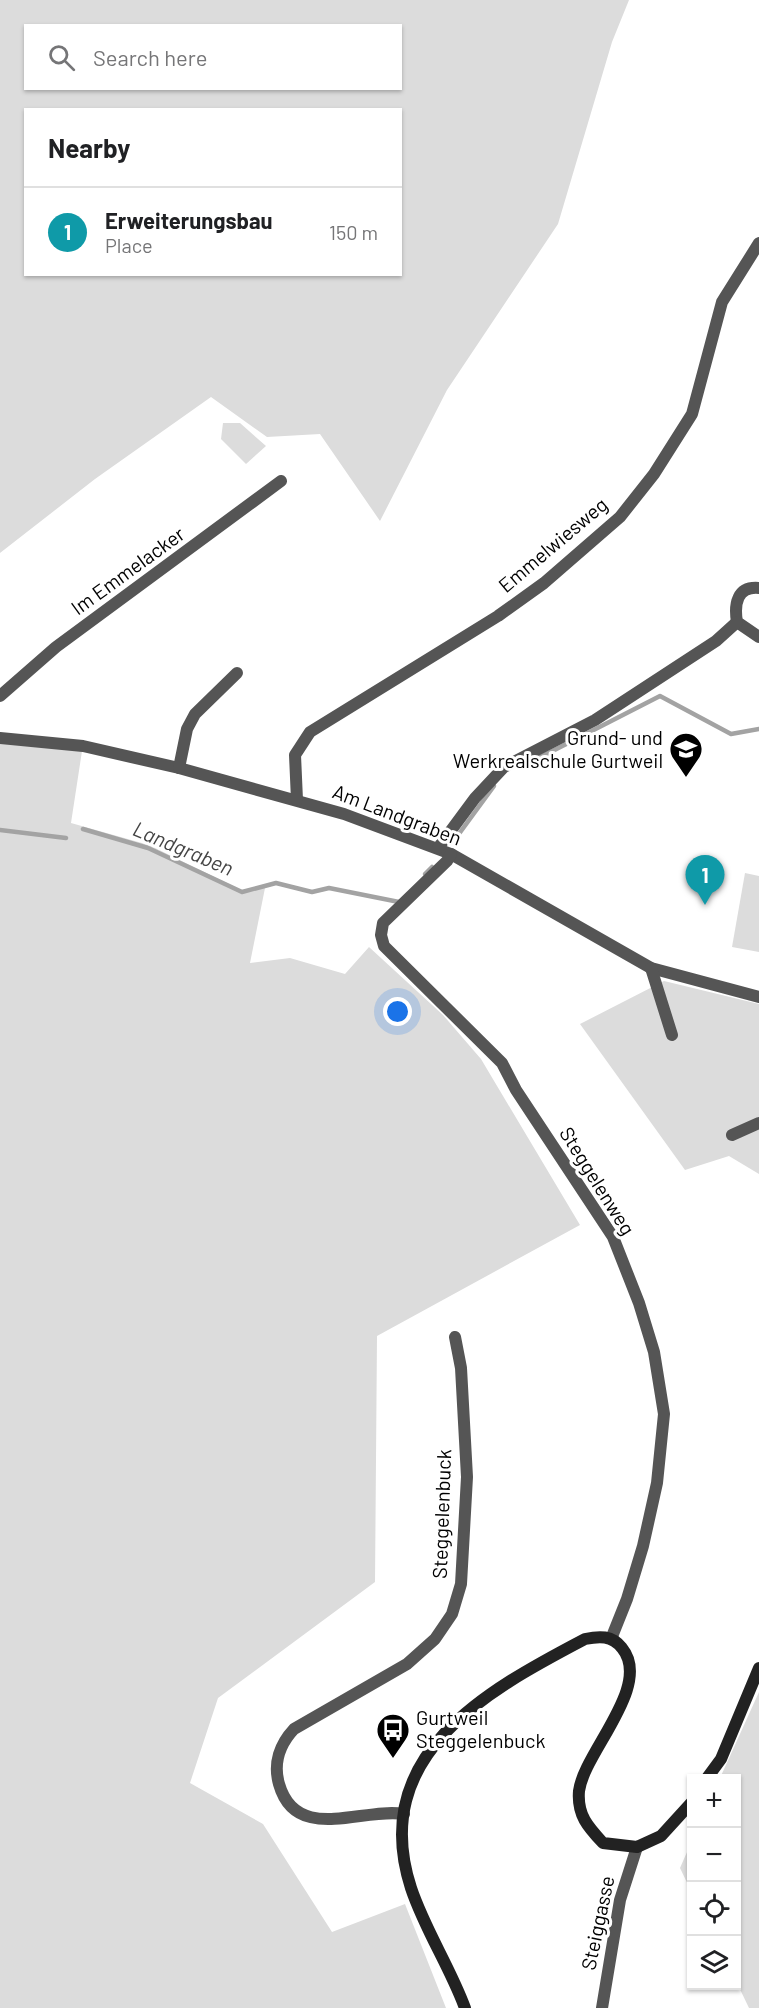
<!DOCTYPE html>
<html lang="en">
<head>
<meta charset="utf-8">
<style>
  :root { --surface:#fff; --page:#f6f6f6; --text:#202124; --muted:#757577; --line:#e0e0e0; --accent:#000 }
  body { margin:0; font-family:Barlow,sans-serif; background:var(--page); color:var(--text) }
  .controls { position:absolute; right:18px; bottom:18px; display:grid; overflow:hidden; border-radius:0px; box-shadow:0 2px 4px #0004 }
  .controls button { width:54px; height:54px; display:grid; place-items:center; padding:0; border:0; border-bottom:2px solid var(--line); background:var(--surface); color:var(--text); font:30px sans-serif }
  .you { position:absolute; left:398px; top:1012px; width:21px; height:21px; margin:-15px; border:4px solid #fff; border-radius:50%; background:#1a73e8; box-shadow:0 0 0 9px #1a73e833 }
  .badge { display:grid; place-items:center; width:39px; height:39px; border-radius:50%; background:var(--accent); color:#fff; font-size:20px; font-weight:700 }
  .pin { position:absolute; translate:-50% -50px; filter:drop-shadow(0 2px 3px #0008) }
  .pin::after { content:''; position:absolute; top:32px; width:21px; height:18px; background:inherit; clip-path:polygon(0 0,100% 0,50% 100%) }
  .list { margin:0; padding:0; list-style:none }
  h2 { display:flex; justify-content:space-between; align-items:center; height:78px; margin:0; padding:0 24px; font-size:26px }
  h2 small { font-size:20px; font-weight:400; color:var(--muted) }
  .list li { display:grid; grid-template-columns:39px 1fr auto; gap:18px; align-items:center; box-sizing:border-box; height:90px; padding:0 24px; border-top:2px solid var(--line) }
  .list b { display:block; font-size:22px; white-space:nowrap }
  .list p { margin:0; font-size:20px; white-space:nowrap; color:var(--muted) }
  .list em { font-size:20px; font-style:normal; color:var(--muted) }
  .icon { flex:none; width:33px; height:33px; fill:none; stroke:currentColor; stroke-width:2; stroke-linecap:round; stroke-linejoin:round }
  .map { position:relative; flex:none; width:759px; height:2008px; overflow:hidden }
  .search { position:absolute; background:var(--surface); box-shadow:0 2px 4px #0004; left:24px; top:24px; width:378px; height:66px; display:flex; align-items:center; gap:15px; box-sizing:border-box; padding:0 21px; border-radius:0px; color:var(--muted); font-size:22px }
  .panel { position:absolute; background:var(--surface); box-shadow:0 2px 4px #0004; left:24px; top:108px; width:378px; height:168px; border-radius:0px }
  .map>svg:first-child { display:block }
  .green { fill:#dcdcdc; fill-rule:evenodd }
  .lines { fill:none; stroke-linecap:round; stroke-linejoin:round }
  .stream { stroke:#a3a3a3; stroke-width:4.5 }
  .street { stroke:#555; stroke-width:12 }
  .secondary { stroke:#222; stroke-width:12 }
  .labels { text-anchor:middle; stroke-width:6; stroke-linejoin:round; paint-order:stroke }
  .street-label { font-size:20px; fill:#000; stroke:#fff }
  .poi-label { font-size:20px; fill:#000; stroke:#fff; text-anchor:end }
  .water-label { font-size:21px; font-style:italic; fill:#444; stroke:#fff }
</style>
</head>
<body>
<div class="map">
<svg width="759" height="2008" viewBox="0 0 759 2008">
  <rect width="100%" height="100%" fill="#fff"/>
  <g class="green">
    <path d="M 0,0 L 629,0 L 612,42 L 558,224 L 447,390 L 380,521 L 320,434 L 267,437 L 211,397 L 95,479 L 0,553 ZM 26,26 L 400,26 L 400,88 L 26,88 ZM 26,110 L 400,110 L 400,274 L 26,274 Z"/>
    <polygon points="223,423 240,423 266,446 246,464 221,439"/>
    <polygon points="0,741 82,751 71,823 149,845 243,891 264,885 265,888 250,963 290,958 345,974 369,947 443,1015 481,1059 580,1225 377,1336 375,1582 218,1698 190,1783 263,1824 332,1932 405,1904 446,2008 0,2008"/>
    <polygon points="745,873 759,876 759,952 732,947"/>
    <polygon points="664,981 759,1004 759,1174 729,1156 685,1170 580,1024"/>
    <polygon points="759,1692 759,2008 749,2008 737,1983 736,1778 720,1778"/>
    <polygon points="691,1843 692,1891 691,1891 680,1868"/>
  </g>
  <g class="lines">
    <g class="stream">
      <polyline points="535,760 660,696 731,734 759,729"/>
      <polyline points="83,829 148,848 242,892 276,883 312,892 329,888 399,902"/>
      <polyline points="0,830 66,838"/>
      <polyline points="453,842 494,786"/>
      <polyline points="425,874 432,867"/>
    </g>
    <g class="street">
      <path d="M 759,588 C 737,586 734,604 737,622 L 759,637"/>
      <polyline points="0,696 56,647 281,481"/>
      <polyline points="0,738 83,746 179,768 344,814 451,854 651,968 759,997"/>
      <polyline points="179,768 187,729 195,714 237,673"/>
      <polyline points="297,800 295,755 310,732 498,616 544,583 620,517 654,474 692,414 722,302 759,243"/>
      <polyline points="438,848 475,798 504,767 595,720 716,641 737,622"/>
      <polyline points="451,854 447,861 383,923 381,935 384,946 502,1063 516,1090 613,1237 639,1303 654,1352 664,1414 657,1483 643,1546 627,1599 611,1639"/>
      <polyline points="651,968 672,1035"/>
      <polyline points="732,1135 759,1123"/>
      <path d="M 404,1814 C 362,1807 296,1844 279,1784 C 273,1763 280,1744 294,1729 L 407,1664 L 435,1639 L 452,1614 L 461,1584 L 467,1477 L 461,1368 L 455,1337"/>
      <polyline points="602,2008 620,1900 637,1847"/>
    </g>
    <g class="secondary">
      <polyline points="707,1778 721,1759 759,1668"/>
      <path d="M 465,2008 C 450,1967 425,1930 411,1888 C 368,1755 486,1691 585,1639 C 599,1636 612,1635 622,1648 C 653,1686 584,1752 579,1791 C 577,1815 588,1827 603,1843 L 637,1847 L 661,1836 L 692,1802"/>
    </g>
  </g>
  <defs>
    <symbol id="school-pin" viewBox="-11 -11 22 30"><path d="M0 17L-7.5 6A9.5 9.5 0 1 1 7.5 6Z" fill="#000" stroke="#fff"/><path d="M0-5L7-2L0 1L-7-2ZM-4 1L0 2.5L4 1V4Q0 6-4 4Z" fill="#fff"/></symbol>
    <symbol id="bus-pin" viewBox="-11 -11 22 30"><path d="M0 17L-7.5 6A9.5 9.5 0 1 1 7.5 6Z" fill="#000" stroke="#fff"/><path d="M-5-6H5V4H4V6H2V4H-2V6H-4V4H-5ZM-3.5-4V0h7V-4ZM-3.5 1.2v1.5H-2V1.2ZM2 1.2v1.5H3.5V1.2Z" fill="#fff"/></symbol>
  </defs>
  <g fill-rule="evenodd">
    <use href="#school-pin" x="667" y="730" width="38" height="52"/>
    <use href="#bus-pin" x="374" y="1711" width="38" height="52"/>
  </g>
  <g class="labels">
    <g class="street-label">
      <text transform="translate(553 545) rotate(-40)" y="7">Emmelwiesweg</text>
      <text transform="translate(128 571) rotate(-36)" y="7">Im Emmelacker</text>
      <text transform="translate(397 815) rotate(21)" y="7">Am Landgraben</text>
      <text transform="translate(597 1181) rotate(58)" y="7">Steggelenweg</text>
      <text transform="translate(442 1514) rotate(-88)" y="7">Steggelenbuck</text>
      <text transform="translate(598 1923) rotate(-78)" y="7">Steiggasse</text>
    </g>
    <g class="poi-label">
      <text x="663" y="745">Grund- und<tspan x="663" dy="23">Werkrealschule Gurtweil</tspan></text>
      <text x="416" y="1725" text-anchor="start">Gurtweil<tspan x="416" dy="23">Steggelenbuck</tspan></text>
    </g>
    <g class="water-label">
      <text transform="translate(183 849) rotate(23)" y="7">Landgraben</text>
    </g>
  </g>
</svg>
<div class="controls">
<button>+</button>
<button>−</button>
<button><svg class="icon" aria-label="locate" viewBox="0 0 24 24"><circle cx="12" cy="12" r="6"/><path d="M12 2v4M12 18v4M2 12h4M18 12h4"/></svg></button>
<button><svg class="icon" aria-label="layers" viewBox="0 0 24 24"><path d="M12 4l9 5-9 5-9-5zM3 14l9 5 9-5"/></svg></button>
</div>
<div class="you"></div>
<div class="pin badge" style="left:705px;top:905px;background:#0f9aa8">1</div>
<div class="search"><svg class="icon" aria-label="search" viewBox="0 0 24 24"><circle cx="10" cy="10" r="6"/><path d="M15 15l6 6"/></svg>Search here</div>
<section class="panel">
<h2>Nearby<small></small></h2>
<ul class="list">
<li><span class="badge" style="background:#0f9aa8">1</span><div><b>Erweiterungsbau</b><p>Place</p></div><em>150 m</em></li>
</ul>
</section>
</div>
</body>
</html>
